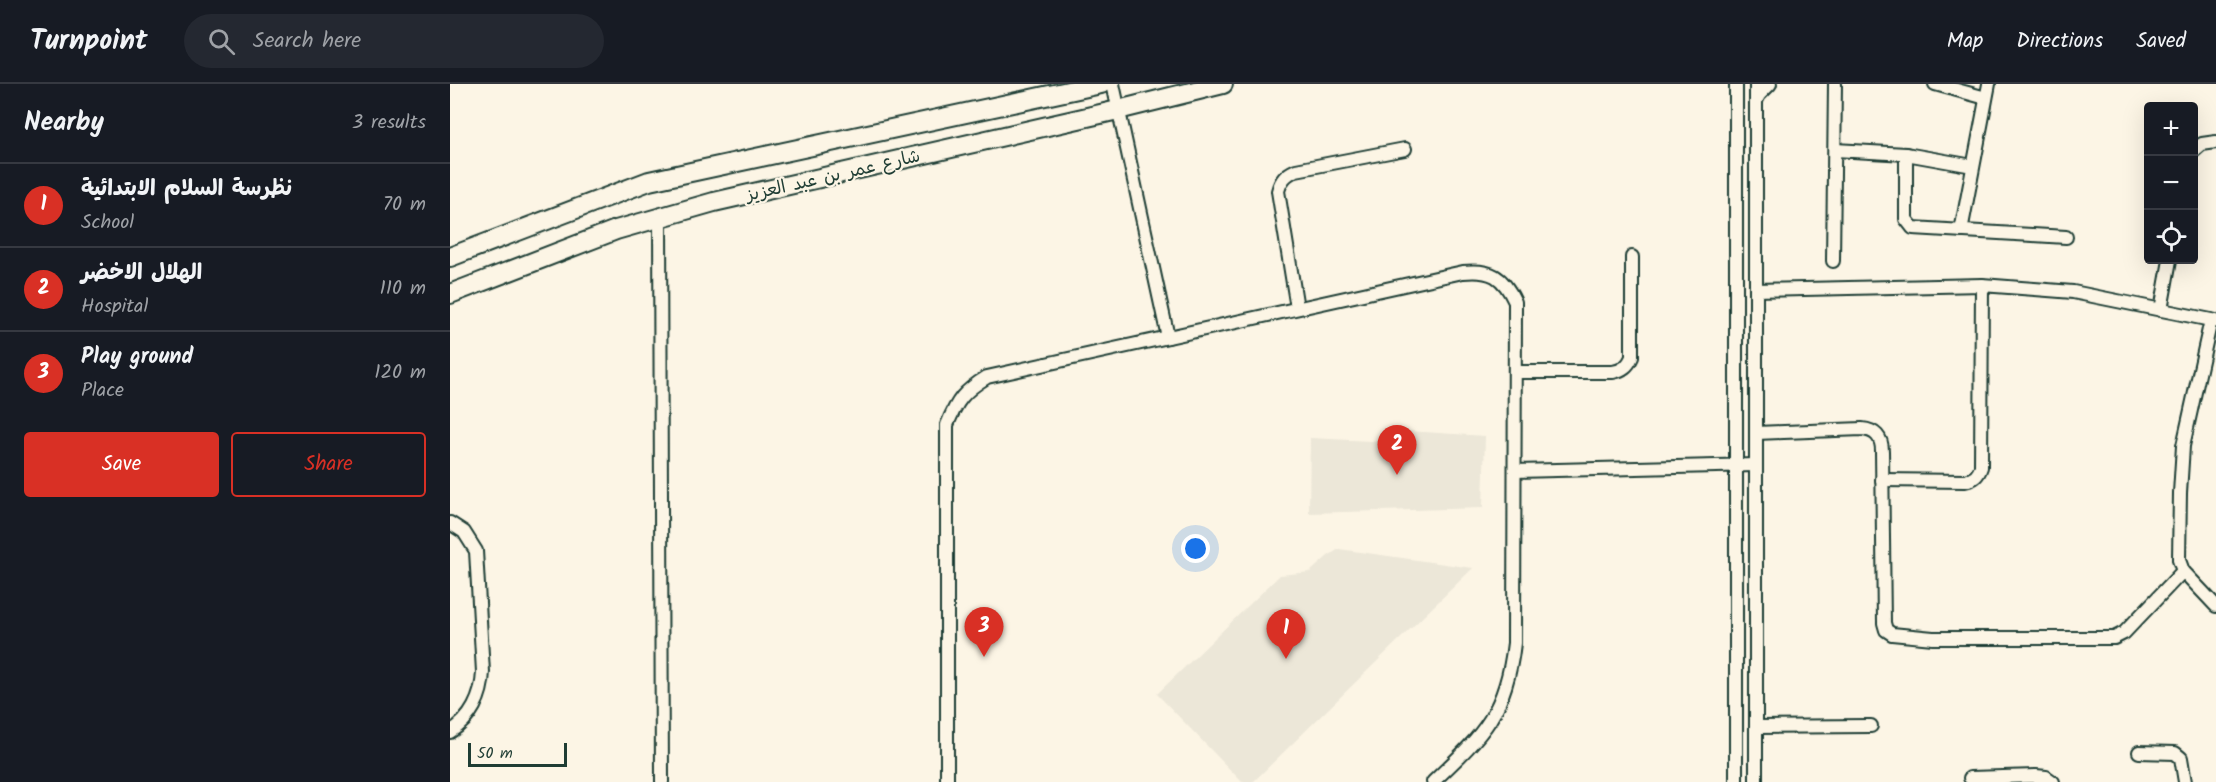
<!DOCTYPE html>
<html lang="en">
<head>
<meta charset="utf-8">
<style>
  :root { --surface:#171b24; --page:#242831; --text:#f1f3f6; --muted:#9ea1a6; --line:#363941; --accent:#d93025 }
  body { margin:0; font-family:Kalam,"Playpen Sans Arabic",sans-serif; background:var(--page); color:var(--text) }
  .controls { position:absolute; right:18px; top:18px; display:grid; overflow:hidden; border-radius:6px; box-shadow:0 6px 24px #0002 }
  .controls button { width:54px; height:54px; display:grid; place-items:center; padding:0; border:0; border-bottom:2px solid var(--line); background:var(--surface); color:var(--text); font:30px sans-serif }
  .scale { position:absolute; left:18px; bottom:15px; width:99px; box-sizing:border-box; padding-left:6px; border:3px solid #1f3d34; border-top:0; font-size:16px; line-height:21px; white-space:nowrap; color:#1f3d34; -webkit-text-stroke:4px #fcf5e5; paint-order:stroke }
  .you { position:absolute; left:746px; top:465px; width:21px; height:21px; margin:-15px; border:4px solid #fff; border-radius:50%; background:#1a73e8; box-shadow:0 0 0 9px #1a73e833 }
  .badge { display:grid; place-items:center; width:39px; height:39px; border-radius:50%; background:var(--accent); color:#fff; font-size:20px; font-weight:700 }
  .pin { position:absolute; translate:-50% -50px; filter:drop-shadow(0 2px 3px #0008) }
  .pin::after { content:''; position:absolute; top:32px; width:21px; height:18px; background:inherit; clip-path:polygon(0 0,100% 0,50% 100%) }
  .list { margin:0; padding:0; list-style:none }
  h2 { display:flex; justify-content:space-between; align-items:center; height:78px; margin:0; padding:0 24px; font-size:26px }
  h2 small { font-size:20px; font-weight:400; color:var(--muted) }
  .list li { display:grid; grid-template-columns:39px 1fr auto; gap:18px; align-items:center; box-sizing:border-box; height:84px; padding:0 24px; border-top:2px solid var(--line) }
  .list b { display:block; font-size:22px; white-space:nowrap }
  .list p { margin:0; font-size:20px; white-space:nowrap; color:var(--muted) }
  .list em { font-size:20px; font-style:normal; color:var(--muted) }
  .actions { display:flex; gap:12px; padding:18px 24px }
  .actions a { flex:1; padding:14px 0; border:2px solid var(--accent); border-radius:6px; text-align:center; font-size:21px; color:var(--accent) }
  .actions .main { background:var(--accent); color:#fff }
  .icon { flex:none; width:33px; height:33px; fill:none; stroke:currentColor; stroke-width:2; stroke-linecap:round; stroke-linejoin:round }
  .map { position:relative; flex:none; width:1766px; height:698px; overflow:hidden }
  header { display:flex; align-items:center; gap:36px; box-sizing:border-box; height:84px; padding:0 30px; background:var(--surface); border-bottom:2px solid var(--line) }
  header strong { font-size:28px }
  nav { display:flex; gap:33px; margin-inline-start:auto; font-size:21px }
  .search { width:420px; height:54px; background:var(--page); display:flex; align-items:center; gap:15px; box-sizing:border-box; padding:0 21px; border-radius:33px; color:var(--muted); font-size:22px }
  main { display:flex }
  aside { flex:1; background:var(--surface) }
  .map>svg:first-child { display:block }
  .built { fill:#ece7d8 }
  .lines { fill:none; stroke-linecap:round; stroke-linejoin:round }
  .street-casing { stroke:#1f3d34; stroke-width:16 }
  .secondary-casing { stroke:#1f3d34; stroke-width:22 }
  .street { stroke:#fcf5e5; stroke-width:12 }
  .secondary { stroke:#fcf5e5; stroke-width:18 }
  .labels { text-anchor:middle; stroke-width:4.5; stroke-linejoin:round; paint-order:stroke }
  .street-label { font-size:18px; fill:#1f3d34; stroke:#fcf5e5 }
</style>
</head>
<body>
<header>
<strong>Turnpoint</strong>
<div class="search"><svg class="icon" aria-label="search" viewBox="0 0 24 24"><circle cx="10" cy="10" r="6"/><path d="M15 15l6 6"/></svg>Search here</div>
<nav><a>Map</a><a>Directions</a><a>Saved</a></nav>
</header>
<main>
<aside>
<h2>Nearby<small>3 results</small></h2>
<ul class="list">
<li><span class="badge">1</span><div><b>نظرسة السلام الابتدائية</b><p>School</p></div><em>70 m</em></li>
<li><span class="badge">2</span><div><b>الهلال الاخضر</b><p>Hospital</p></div><em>110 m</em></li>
<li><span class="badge">3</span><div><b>Play ground</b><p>Place</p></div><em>120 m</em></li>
</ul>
<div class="actions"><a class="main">Save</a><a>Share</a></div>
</aside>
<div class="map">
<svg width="1766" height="698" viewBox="0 0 1766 698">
  <rect width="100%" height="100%" fill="#fcf5e5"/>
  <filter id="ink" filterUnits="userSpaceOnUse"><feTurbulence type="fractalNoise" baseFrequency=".0167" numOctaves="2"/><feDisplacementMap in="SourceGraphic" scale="12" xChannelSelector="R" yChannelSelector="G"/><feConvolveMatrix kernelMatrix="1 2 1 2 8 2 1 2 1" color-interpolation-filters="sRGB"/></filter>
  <g filter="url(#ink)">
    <g class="built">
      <polygon points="943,346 1035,352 1033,424 859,429 860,354 941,358"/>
      <polygon points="889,465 1023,484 803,698 792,698 707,610 830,491 860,488 878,472"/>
    </g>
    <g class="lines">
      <defs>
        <g id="street">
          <polyline points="663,0 718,253"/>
          <polyline points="1306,0 1306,698"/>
          <polyline points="1485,0 1536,14"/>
          <polyline points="1306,17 1309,11 1320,0"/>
          <polyline points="1385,66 1456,70 1523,82"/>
          <polyline points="1744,67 1752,60 1766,58"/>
          <polyline points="1456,70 1456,135 1463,144 1616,153"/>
          <polyline points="210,134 212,698"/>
          <polyline points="1511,147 1539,0"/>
          <polyline points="1383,177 1385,0"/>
          <polyline points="1306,206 1532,201 1623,208 1766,237"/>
          <path d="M 847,224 L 828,107 C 831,96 835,91 846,86 L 955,65"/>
          <polyline points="1711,226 1720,176"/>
          <polyline points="1761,236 1733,362 1730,409 1729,476 1733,487 1766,522"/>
          <path d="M 1065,288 L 1163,288 C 1173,286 1178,282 1182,273 L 1182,173"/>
          <path d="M 1306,349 L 1412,345 C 1425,346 1432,353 1432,367 L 1434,539 L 1436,546 L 1442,550 L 1483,554 L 1664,554 L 1674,549 L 1733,487"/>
          <polyline points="1065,387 1306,381"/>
          <path d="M 1432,396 L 1515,397 C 1524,395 1528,392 1531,383 L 1532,201"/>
          <path d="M 0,439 L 14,448 L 26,467 L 33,588 C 32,613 21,635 0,648"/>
          <polyline points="1306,643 1421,642"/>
          <polyline points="1689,668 1725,669 1731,674 1735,698"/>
          <polyline points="1520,694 1586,692 1596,693 1603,698"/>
          <path d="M 497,698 L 497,341 C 507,316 514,307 537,293 L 1013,188 C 1041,185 1053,192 1065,218 L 1064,559 C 1056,630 1032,651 983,698"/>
          <polyline points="1286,698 1286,0"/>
        </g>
        <g id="secondary">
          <polyline points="0,173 199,97 651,0"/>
          <polyline points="0,210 166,146 264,118 668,26 773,0"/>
        </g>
      </defs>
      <use href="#street" class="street-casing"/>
      <use href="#secondary" class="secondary-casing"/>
      <use href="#street" class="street"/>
      <use href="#secondary" class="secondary"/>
    </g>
  </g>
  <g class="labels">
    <g class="street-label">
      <text transform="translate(383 91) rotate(-13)" y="6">شارع عمر بن عبد العزيز</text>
    </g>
  </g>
</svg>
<div class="controls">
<button>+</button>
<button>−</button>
<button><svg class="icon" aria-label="locate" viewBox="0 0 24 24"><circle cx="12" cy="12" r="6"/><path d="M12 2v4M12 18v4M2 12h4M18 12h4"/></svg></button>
</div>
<div class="scale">50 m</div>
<div class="you"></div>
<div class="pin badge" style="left:836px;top:575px">1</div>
<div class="pin badge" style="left:947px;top:391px">2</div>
<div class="pin badge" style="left:534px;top:573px">3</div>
</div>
</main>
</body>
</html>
